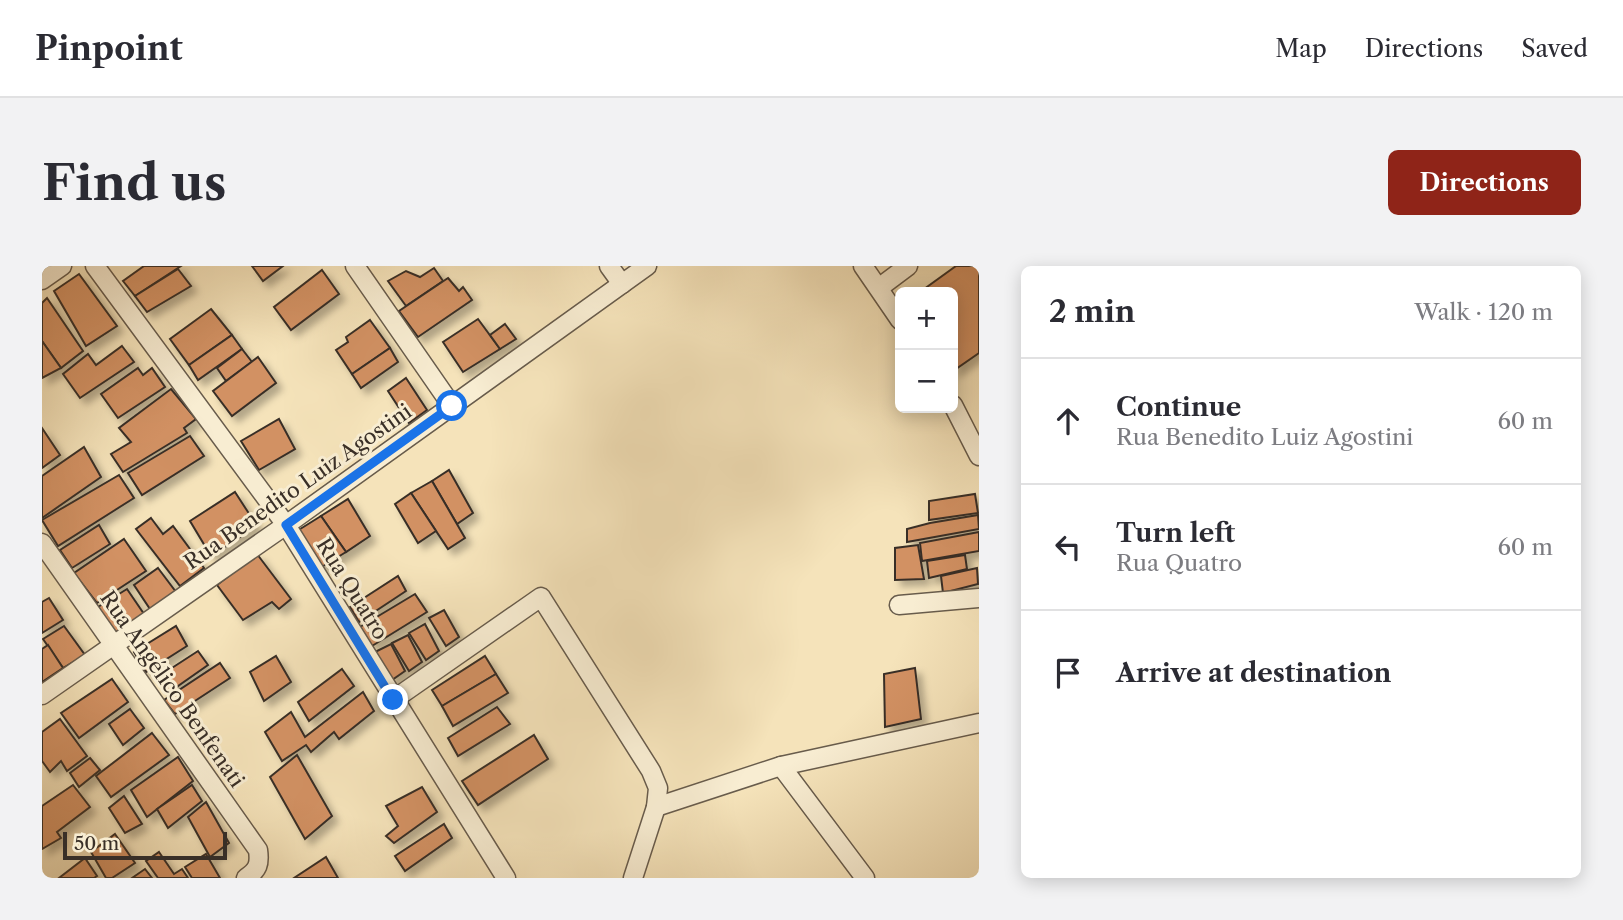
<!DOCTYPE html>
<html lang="en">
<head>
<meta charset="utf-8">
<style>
  :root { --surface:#fff; --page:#f2f2f3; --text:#2b2b33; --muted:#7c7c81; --line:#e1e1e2; --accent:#8f2418 }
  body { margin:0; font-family:"Libre Caslon Text",serif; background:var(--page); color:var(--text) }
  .controls { position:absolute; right:21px; top:21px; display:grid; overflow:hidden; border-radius:10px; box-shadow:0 4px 18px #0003 }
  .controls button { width:63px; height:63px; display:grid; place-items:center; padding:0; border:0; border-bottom:2px solid var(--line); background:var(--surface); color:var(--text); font:35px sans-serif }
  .scale { position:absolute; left:21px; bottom:18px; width:164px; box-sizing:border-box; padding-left:7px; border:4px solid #392f27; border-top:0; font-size:19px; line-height:24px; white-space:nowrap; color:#392f27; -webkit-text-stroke:5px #f8edd2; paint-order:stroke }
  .stop { position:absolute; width:21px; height:21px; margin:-16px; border:5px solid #1a73e8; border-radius:50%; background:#fff }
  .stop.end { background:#1a73e8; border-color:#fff; box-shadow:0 2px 7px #0008 }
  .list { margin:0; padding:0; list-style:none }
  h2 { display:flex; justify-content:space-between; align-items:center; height:91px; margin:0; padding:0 28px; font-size:30px }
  h2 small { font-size:23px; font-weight:400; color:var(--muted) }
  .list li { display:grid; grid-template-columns:46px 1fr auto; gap:21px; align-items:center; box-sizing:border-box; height:126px; padding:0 28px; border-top:2px solid var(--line) }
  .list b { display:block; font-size:26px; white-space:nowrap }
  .list p { margin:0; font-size:23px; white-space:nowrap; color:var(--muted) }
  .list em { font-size:23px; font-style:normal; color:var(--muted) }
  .icon { flex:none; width:38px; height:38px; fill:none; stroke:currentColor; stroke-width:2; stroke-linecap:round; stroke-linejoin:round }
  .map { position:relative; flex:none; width:937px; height:612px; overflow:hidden; border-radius:10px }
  header { display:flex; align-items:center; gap:42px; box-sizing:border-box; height:98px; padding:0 35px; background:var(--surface); border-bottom:2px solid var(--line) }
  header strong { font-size:33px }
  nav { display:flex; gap:38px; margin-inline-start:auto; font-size:24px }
  .intro { display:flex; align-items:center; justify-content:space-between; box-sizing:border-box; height:168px; padding:0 42px }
  h1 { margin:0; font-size:49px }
  .button { padding:18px 32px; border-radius:10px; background:var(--accent); color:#fff; font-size:24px; font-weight:700 }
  main { display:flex; gap:42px; padding:0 42px }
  aside { flex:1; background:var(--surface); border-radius:10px; box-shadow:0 4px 18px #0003 }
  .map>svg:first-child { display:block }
  .building { fill:#d29163; stroke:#392f27; stroke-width:2; filter:url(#shadow) }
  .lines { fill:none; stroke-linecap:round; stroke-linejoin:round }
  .minor-casing { stroke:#685c4c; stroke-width:21 }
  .minor { stroke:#f8edd2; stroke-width:18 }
  .route { stroke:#1a73e8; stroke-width:9 }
  .labels { text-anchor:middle; stroke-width:6; stroke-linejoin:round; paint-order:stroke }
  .street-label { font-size:21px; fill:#392f27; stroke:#f8edd2 }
</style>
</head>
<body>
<header>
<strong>Pinpoint</strong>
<nav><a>Map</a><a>Directions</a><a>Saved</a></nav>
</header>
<div class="intro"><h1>Find us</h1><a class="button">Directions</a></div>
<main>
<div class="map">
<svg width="937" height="612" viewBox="0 0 937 612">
  <defs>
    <filter id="shadow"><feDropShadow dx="6" dy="6" stdDeviation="3.5" flood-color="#0004"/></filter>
  </defs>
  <rect width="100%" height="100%" fill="#f5e3ba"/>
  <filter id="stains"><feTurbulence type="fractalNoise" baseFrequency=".00286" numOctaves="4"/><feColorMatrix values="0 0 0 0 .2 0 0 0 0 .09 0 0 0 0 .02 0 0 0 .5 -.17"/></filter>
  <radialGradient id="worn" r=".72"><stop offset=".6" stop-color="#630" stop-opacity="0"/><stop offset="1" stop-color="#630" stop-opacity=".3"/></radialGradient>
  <g class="building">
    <polygon points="102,0 139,0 93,30 81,15"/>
    <polygon points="210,0 241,0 221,15"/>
    <polygon points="914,0 937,0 937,87 911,105 911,26 878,26"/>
    <polygon points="392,2 401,15 364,40 346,15 364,5 378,11"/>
    <polygon points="136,3 149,20 105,46 93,30"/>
    <polygon points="280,4 297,28 249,64 232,41"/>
    <polygon points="37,8 75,60 44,80 12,25"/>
    <polygon points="406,12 417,25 421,21 430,34 376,71 357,45"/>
    <polygon points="5,32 41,85 19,102 0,75 0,37"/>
    <polygon points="169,43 190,69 147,99 128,73"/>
    <polygon points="436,53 458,83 421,106 401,76"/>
    <polygon points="328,54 348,82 310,108 294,84 306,76 304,71"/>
    <polygon points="463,58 474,73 458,83 448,69"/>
    <polygon points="190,69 200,83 156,114 147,99"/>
    <polygon points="0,75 19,102 0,112"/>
    <polygon points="80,80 92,96 38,132 21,108 46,88 54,99"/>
    <polygon points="348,82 356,96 319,122 310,108"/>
    <polygon points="200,83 210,96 184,115 175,102"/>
    <polygon points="216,91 234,117 190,150 171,125"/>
    <polygon points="96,102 101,109 110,102 123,121 76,152 59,128"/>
    <polygon points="364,112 385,144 367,157 346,125"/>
    <polygon points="129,123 154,153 142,162 145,167 81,206 69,188 89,176 77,162"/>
    <polygon points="237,153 253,183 217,204 199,175"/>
    <polygon points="0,162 18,189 0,202"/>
    <polygon points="148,170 162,190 100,229 86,207"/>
    <polygon points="42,181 59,211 0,252 0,210"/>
    <polygon points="407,204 431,247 415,258 390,215"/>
    <polygon points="77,209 92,232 16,280 0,254"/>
    <polygon points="390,215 423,272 406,283 369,227"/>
    <polygon points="193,226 215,260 169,290 148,255"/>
    <polygon points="369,227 394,265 376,277 353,238"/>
    <polygon points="933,228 936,247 887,254 887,235"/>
    <polygon points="306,233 328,270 304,286 279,250"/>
    <polygon points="936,249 937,263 865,276 865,263 888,257"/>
    <polygon points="279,250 304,286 278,302 255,265"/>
    <polygon points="109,252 121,268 131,260 162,302 138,320 94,263"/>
    <polygon points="57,259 68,278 30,302 18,284"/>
    <polygon points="937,266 937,285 880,295 878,277"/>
    <polygon points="82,273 104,305 55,337 32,307"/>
    <polygon points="876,279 882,313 853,314 853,282"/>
    <polygon points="215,288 249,333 237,343 230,336 201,354 175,319"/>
    <polygon points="923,289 925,303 887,312 885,295"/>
    <polygon points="116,302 134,326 108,343 92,319"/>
    <polygon points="935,302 936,318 901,327 899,310"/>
    <polygon points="356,310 364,325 317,356 308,341"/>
    <polygon points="85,323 102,348 73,367 56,341"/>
    <polygon points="373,328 385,346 330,380 318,361"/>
    <polygon points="7,332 21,354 0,367 0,336"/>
    <polygon points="402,344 417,371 404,380 387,352"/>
    <polygon points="383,358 397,385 384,394 367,367"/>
    <polygon points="22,360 43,389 21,402 1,373"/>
    <polygon points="134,360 145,380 104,406 92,386"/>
    <polygon points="366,369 380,396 367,405 350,377"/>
    <polygon points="349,378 363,405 350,414 333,386"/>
    <polygon points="6,379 21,402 0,416 0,383"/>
    <polygon points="156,385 166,399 126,427 116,411"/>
    <polygon points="234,390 249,416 222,435 208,406"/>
    <polygon points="443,390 454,408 400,440 390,424"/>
    <polygon points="178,397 188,412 133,448 122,434"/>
    <polygon points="873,402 879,453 843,461 842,408"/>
    <polygon points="300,403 312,420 267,455 256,436"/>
    <polygon points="454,408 466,427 411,460 400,440"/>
    <polygon points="70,413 86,436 37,472 19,447"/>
    <polygon points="321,426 332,445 297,473 292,466 269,486 264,479 240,495 223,466 249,446 263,471"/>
    <polygon points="455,441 468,458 416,490 406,472"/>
    <polygon points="88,443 102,462 81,479 67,458"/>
    <polygon points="18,453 45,490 25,505 19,495 8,506 0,495 0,466"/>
    <polygon points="110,467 127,489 69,531 54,510"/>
    <polygon points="492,469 506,493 436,539 420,515"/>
    <polygon points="255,489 290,550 263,573 228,511"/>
    <polygon points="136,491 151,515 105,551 89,524"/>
    <polygon points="48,492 58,504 37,521 28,507"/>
    <polygon points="31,519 48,541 15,566 19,572 0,583 0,540"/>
    <polygon points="150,519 160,535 126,562 115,543"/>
    <polygon points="380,521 395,546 352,577 344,570 356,560 344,540"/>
    <polygon points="82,530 100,558 83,567 67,542"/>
    <polygon points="164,536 187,577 168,591 146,551"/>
    <polygon points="402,558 410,572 363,605 353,590"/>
    <polygon points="73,568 93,597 70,612 64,612 49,586"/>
    <polygon points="117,586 132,608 140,603 146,612 116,612 104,595"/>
    <polygon points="164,588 178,612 150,612 143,601"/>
    <polygon points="284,591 296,612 252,612"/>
    <polygon points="43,592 55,610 52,612 17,612"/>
    <polygon points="103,603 110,612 90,612"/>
  </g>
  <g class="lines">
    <defs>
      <g id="minor">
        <polyline points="53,0 244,259 464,612"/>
        <polyline points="313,0 410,140"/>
        <polyline points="567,0 580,18"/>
        <polyline points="821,0 858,54"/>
        <polyline points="0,14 20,0"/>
        <polyline points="838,21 866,0"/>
        <polyline points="911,139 937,190"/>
        <path d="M 0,277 L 216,584 C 218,598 216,604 204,612"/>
        <polyline points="857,339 937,332"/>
        <polyline points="0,429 244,259 605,0"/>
        <polyline points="351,434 499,331 609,505 616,522 614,541 591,612"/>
        <polyline points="739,500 823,612"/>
        <polyline points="614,541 739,500 937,457"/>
      </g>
    </defs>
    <use href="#minor" class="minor-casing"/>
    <use href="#minor" class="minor"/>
  </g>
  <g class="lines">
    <polyline class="route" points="351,434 244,259 410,140"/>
  </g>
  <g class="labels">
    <g class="street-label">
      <text transform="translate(256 221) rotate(-35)" y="7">Rua Benedito Luiz Agostini</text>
      <text transform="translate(310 323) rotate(58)" y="7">Rua Quatro</text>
      <text transform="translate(130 423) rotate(55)" y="7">Rua Angélico Benfenati</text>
    </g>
  </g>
  <rect width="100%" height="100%" filter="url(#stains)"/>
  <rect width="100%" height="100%" fill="url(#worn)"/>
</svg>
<div class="controls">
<button>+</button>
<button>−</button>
</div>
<div class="scale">50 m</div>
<div class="stop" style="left:410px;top:140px"></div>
<div class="stop end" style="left:351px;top:434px"></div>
</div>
<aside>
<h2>2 min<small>Walk · 120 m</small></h2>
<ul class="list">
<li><svg class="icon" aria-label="ahead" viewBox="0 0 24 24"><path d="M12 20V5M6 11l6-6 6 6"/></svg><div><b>Continue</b><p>Rua Benedito Luiz Agostini</p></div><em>60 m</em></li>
<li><svg class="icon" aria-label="left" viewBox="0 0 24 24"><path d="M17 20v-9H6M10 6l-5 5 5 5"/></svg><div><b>Turn left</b><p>Rua Quatro</p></div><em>60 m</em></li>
<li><svg class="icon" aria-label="arrive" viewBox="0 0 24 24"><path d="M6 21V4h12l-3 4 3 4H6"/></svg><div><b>Arrive at destination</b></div></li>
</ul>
</aside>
</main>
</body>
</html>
